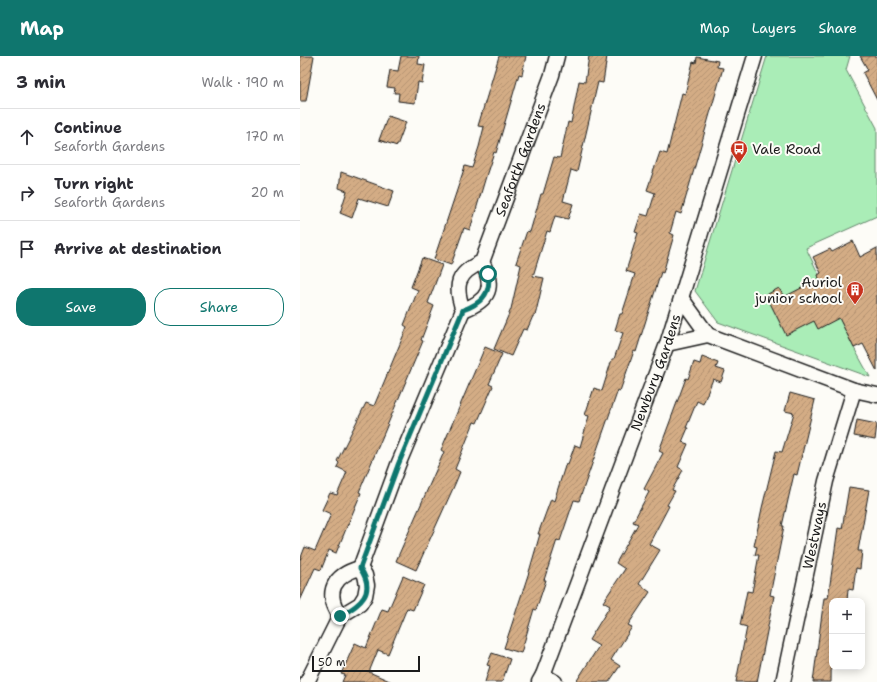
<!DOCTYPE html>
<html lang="en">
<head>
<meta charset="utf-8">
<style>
  :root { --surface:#fff; --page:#f7f7f7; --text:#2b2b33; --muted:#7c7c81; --line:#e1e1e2; --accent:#0f766e }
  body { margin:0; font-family:"Shantell Sans",sans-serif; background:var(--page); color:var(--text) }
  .controls { position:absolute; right:12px; bottom:12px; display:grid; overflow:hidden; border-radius:8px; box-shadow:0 2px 10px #0003 }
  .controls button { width:36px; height:36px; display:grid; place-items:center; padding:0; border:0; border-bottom:1px solid var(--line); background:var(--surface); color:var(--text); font:20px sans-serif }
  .scale { position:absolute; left:12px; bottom:10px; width:108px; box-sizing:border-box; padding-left:4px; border:2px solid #1c1c1c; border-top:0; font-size:11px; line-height:14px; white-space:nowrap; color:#1c1c1c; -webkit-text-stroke:3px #fdfcf7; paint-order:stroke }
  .stop { position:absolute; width:12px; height:12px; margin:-9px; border:3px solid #0f766e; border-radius:50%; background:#fff }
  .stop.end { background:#0f766e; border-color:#fff; box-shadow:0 1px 4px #0008 }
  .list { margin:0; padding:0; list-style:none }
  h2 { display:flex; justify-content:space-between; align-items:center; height:52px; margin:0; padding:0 16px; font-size:17px }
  h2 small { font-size:13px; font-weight:400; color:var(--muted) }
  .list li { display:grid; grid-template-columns:26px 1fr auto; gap:12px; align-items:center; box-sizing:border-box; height:56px; padding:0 16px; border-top:1px solid var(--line) }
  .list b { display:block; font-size:15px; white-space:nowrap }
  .list p { margin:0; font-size:13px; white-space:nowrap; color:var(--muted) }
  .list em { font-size:13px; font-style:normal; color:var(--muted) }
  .actions { display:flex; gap:8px; padding:12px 16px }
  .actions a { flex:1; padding:9px 0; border:1px solid var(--accent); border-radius:16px; text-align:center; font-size:14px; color:var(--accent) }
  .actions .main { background:var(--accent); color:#fff }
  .icon { flex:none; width:22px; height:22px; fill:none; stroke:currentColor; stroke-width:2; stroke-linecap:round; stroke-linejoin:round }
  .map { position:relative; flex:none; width:577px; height:626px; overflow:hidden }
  header { display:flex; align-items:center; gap:24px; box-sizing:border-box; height:56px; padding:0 20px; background:var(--accent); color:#fff }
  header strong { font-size:19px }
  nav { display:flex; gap:22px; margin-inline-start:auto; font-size:14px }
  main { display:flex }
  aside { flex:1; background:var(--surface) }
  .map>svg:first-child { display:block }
  .green { fill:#aaedb7; stroke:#63846a }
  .building { fill:url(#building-hatch); stroke:#1c1c1c }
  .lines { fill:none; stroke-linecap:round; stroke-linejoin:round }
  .minor-casing { stroke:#1c1c1c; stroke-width:17 }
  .minor { stroke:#fdfcf7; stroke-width:14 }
  .route { stroke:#0f766e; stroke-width:5 }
  .labels { text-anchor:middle; stroke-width:4; stroke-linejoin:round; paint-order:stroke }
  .poi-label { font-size:14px; fill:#1c1c1c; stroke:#fdfcf7; text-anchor:start }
  .street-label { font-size:14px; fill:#1c1c1c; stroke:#fdfcf7 }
</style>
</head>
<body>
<header>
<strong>Map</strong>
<nav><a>Map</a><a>Layers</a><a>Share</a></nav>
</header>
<main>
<aside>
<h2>3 min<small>Walk · 190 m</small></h2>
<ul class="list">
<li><svg class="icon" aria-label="ahead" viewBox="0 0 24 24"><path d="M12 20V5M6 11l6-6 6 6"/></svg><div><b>Continue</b><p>Seaforth Gardens</p></div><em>170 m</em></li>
<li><svg class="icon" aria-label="right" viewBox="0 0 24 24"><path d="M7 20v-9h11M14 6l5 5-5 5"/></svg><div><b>Turn right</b><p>Seaforth Gardens</p></div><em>20 m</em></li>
<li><svg class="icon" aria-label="arrive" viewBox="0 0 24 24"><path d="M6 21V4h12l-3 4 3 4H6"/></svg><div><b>Arrive at destination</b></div></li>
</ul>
<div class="actions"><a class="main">Save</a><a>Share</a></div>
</aside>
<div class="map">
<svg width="577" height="626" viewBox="0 0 577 626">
  <defs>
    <pattern id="building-hatch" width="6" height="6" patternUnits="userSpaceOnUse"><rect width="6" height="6" fill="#d3ac85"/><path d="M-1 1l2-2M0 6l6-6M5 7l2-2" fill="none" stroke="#b59372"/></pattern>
  </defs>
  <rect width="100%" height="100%" fill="#fdfcf7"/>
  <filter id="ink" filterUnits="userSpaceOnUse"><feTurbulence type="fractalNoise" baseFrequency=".025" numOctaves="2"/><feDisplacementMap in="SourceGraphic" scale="8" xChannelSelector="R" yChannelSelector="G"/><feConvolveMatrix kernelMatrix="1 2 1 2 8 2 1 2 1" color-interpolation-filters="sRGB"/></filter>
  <g filter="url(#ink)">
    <polygon class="green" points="467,0 550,0 546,14 577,72 577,160 506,192 554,292 570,321 418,266 395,235"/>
    <g class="building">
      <polygon points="0,0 14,0 6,45 0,45"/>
      <polygon points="101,0 119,0 118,8 125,9 122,27 118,26 115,47 98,45 99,37 94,37 95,32 87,31 90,14 98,15"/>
      <polygon points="199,0 226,0 222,19 219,18 196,97 194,96 187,117 170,174 164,172 151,209 134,203 165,110 172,112 179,91 184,71 178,70"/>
      <polygon points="289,0 307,0 303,27 298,26 277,116 271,114 263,145 273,148 268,163 255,160 250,176 247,175 233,220 244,222 235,260 233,260 227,274 223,273 211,300 194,293 211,253 221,209 216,207 227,175 230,176 241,138 243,138 254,101 260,102 268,66 271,67 279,25 285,26"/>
      <polygon points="560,0 577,0 577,44 563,17 568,14"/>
      <polygon points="397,1 418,5 417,11 423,12 393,117 381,158 376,156 370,177 374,179 363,217 361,216 336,296 334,295 320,335 318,334 279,445 274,444 260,485 257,484 244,524 246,524 236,554 234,553 221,597 204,592 210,574 229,516 240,478 238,478 251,443 254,445 266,407 268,408 275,389 280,391 289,360 285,359 294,332 302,335 312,303 314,303 323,277 315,274 320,258 322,258 335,218 326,215 338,177 335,176 341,158 348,160 355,137 347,134 360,96 367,98 382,37 385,38 393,6 396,7"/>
      <polygon points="88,60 106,66 97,90 79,84"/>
      <polygon points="41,116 94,135 88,151 59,142 52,162 40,157 47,135 39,132"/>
      <polygon points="553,185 560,201 577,192 577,315 563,288 554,292 539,262 518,273 514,265 486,279 466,239 479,232 484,241 519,223 518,219 521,217 513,201 530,193 532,196"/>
      <polygon points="122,202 142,209 128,247 134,250 121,284 123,285 59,436 61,437 36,497 29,494 21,514 15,512 0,545 0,504 5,491 15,495 31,458 22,454 30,437 37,439 47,416 37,411 39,407 37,405 66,347 74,350 107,271 104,269 118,234 111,231"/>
      <polygon points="185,291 202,298 189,328 193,330 177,367 174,366 155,413 160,416 155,428 116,514 96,505 144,396 141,394"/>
      <polygon points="402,301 418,307 416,312 425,315 421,326 413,323 403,348 397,345 386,372 388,372 382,386 388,388 378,411 383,414 372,434 375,435 367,449 369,450 349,488 360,494 339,528 350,536 328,569 332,571 311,604 320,610 309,626 276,626 299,590 289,584 310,550 303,546 325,513 316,507 338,468 333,466 349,436 344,433 363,397 359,395 386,322 388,323 394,306 400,308"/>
      <polygon points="490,337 515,344 497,419 494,418 482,470 484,470 470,539 474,540 457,626 436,626 447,571 440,569 447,535 452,536 459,499 455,499 457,491 454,490 462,452 476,395 482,396 494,357 485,355"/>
      <polygon points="557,364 577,368 575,384 554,380"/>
      <polygon points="549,431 569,434 558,495 562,495 560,513 556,512 553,534 548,533 547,545 532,545 531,626 513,626 524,542 528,542 538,472 542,473"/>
      <polygon points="103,520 124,529 113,554 107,552 88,598 78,594 69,616 92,626 42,626 45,619 41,618 55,587 66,592 82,553 88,555"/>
      <polygon points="192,597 210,603 202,626 185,626 190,610 187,609"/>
    </g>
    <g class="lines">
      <defs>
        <g id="minor">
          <polyline points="382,243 408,279 554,334 577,339"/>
          <path d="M 163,254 C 190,244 195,231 182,206"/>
          <polyline points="367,288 408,279"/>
          <path id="s1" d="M 60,512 L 98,409 L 163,254 C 154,229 157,217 182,206 L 252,19 L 257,0"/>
          <path d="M 40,560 C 24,536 34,519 60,512"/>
          <polyline points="243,619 255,626"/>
          <polyline points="7,626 40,560 60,548 65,540 67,529 65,519 60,512"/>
          <path id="s2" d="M 239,626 L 243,619 L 367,288 L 455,0"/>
          <path id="s3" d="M 483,626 L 526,425 L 554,334"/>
        </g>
      </defs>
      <use href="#minor" class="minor-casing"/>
      <use href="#minor" class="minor"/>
    </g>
  </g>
  <g class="lines" filter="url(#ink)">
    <path class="route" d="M 40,560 C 60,549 77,537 60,512 L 98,409 L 163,254 C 180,248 192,238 188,218"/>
  </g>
  <defs>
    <symbol id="bus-pin" viewBox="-11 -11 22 30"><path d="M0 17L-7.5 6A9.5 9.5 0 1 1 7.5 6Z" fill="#c8321e" stroke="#fdfcf7"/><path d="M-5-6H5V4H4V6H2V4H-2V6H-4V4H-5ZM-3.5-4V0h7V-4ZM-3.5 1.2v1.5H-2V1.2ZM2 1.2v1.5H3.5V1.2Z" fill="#fff"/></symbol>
    <symbol id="building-pin" viewBox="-11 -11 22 30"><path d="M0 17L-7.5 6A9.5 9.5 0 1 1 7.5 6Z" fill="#c8321e" stroke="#fdfcf7"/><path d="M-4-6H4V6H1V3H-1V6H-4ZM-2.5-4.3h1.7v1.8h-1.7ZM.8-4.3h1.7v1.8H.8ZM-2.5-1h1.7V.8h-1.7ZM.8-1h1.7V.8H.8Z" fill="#fff"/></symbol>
  </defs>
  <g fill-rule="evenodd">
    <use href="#bus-pin" x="429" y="83" width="20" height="27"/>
    <use href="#building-pin" x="545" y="224" width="20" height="27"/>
  </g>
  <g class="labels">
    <g class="poi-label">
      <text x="452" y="98">Vale Road</text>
      <text x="542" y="231" text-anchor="end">Auriol<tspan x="542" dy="16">junior school</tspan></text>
    </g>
    <g class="street-label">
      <text dy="5" stroke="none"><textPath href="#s1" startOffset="447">Seaforth Gardens</textPath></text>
      <text dy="5" stroke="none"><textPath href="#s2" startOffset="331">Newbury Gardens</textPath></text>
      <text dy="5" stroke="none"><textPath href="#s3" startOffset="150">Westways</textPath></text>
    </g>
  </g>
</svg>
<div class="controls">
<button>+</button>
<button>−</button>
</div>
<div class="scale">50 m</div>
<div class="stop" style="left:188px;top:218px"></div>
<div class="stop end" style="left:40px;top:560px"></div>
</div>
</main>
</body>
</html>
